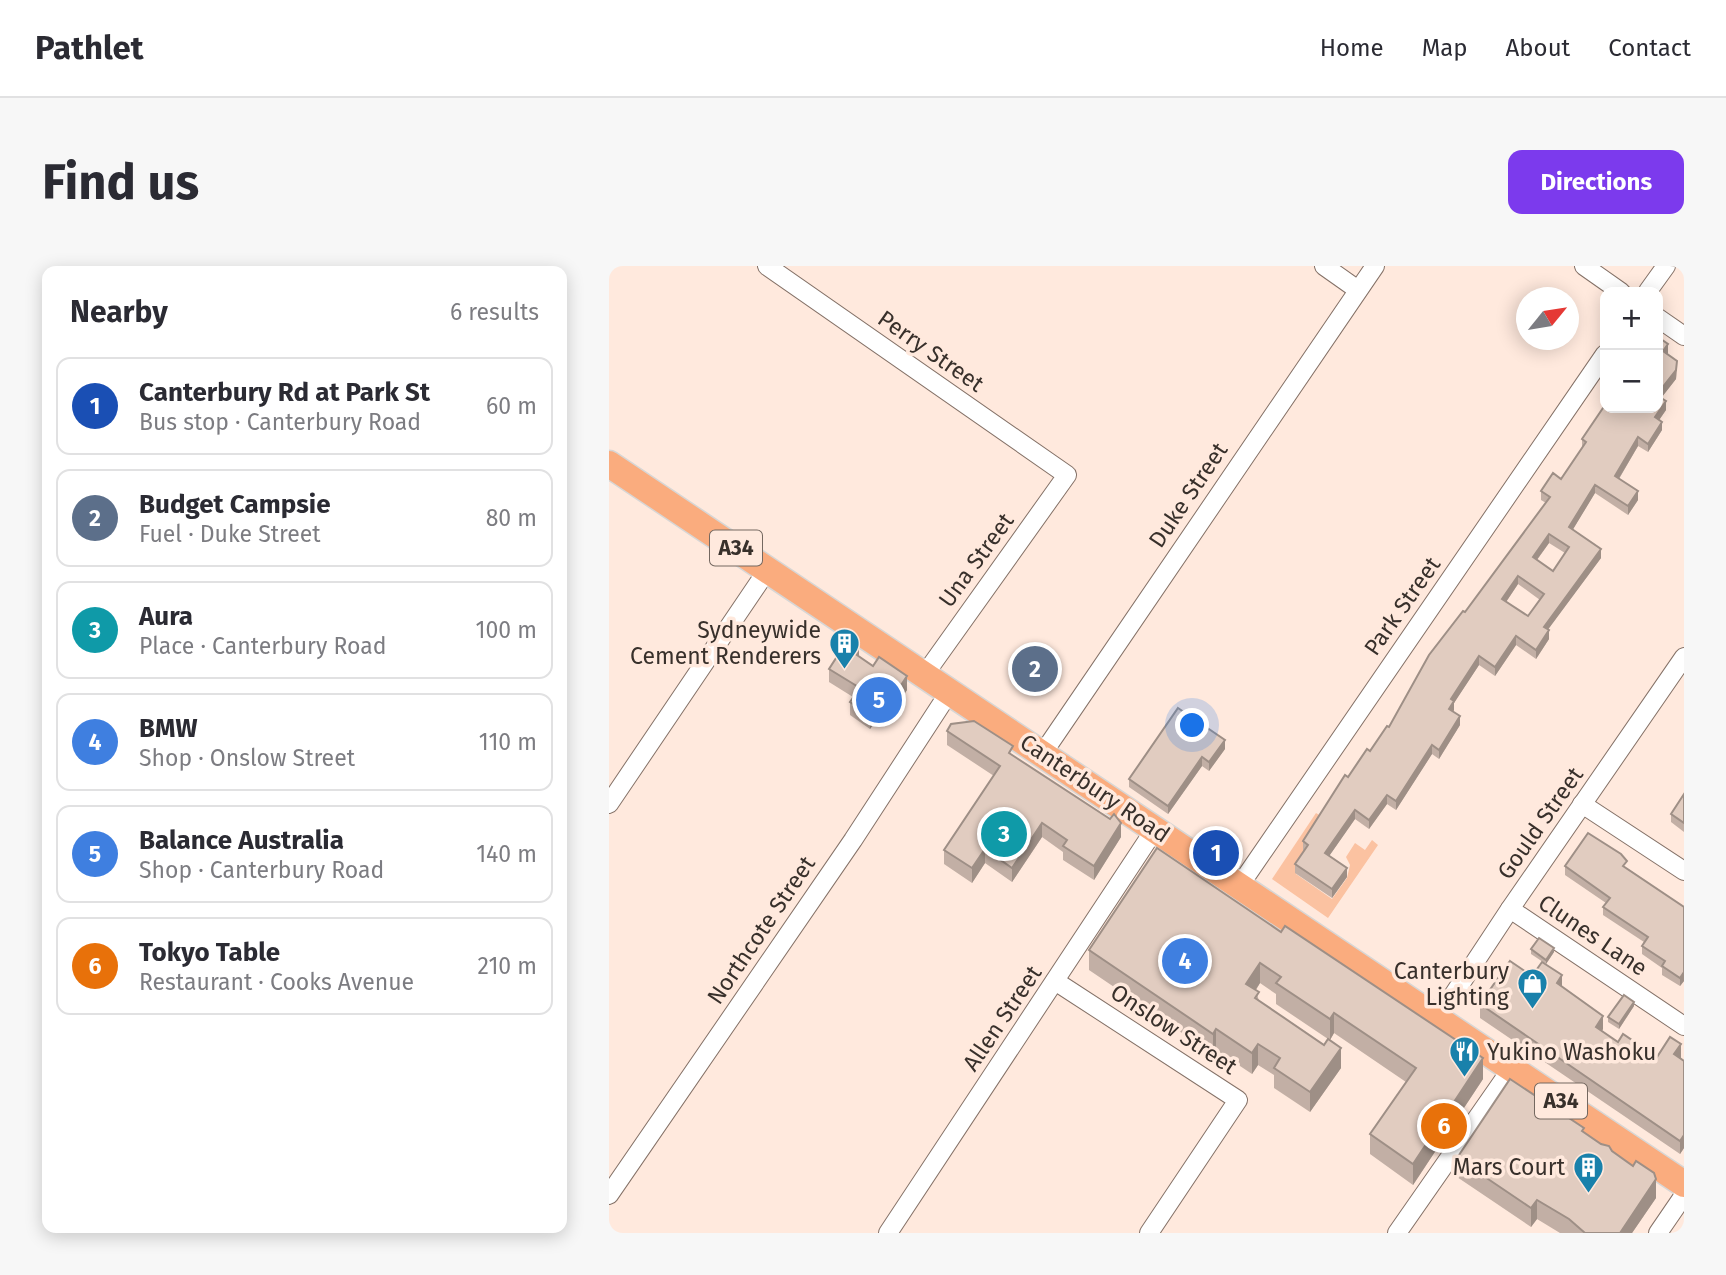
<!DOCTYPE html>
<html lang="en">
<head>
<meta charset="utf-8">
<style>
  :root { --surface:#fff; --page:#f7f7f7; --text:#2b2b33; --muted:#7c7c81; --line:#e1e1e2; --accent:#7c3aed }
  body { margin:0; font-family:"Fira Sans",sans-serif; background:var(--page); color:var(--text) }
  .controls { position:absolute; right:21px; top:21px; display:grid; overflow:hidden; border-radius:14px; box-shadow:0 4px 18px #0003 }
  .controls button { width:63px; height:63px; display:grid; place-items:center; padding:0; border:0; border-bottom:2px solid var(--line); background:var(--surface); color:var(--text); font:35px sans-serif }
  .compass { position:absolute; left:907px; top:21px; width:63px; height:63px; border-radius:50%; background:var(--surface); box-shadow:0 4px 18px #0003; rotate:60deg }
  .you { position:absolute; left:584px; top:460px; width:24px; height:24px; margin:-18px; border:5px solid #fff; border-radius:50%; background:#1a73e8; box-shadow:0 0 0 10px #1a73e833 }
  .badge { display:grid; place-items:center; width:46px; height:46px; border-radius:50%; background:var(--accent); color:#fff; font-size:23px; font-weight:700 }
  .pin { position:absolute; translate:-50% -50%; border:4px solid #fff; box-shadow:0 2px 7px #0006 }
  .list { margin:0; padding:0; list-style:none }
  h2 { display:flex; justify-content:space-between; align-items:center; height:91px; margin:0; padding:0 28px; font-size:30px }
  h2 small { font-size:23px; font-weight:400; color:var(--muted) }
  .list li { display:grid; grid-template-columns:46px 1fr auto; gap:21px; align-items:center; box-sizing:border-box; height:98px; margin:0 14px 14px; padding:0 14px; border:2px solid var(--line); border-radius:14px }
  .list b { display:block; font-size:26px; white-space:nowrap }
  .list p { margin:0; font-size:23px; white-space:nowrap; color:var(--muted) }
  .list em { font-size:23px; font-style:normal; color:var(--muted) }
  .map { position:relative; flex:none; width:1075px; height:967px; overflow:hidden; border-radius:14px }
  header { display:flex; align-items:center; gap:42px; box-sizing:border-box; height:98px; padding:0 35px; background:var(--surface); border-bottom:2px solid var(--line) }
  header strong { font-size:33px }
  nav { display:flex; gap:38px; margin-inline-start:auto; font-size:24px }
  .intro { display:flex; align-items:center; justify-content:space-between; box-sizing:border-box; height:168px; padding:0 42px }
  h1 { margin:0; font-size:49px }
  .button { padding:18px 32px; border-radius:14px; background:var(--accent); color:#fff; font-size:24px; font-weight:700 }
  main { display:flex; gap:42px; padding:0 42px }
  aside { flex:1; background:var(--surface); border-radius:14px; box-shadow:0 4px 18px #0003 }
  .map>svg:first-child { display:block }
  .green { fill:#fbc2a1 }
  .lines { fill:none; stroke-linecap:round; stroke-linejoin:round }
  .minor-casing { stroke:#857268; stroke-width:20 }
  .highway-casing { stroke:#d7d6d5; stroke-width:29 }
  .minor { stroke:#fff; stroke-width:18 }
  .highway { stroke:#faac7e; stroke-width:26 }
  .wall { fill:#c2afa5; fill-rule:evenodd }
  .shaded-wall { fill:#9e8f86 }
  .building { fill:#e1ccc0; stroke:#9e8f86; stroke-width:2; fill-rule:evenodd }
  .labels { text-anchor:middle; stroke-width:7; stroke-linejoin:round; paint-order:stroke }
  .shield { fill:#ffe9dd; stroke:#746860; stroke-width:2 }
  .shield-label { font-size:21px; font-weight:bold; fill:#38302b }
  .street-label { font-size:23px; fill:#38302b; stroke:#ffe9dd }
  .poi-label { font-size:23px; fill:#38302b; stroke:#ffe9dd; text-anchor:end }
</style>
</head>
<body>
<header>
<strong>Pathlet</strong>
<nav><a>Home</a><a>Map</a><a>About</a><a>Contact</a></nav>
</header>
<div class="intro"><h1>Find us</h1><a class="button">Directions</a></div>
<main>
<aside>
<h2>Nearby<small>6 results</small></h2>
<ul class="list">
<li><span class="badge" style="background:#1a4fb4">1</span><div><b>Canterbury Rd at Park St</b><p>Bus stop · Canterbury Road</p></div><em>60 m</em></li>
<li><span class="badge" style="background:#5c6f8a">2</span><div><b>Budget Campsie</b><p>Fuel · Duke Street</p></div><em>80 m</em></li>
<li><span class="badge" style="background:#0f9aa8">3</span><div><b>Aura</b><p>Place · Canterbury Road</p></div><em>100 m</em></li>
<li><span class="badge" style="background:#3f7fe0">4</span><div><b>BMW</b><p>Shop · Onslow Street</p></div><em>110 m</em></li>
<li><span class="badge" style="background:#3f7fe0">5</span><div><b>Balance Australia</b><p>Shop · Canterbury Road</p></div><em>140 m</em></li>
<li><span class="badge" style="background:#e8710a">6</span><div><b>Tokyo Table</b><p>Restaurant · Cooks Avenue</p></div><em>210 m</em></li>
</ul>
</aside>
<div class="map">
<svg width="1075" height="967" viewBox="0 0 1075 967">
  <rect width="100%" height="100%" fill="#ffe9dd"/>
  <polygon class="green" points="707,547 715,552 700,587 687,608 723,633 738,612 741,599 737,591 746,577 756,584 763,574 769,579 719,652 663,613"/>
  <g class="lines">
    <defs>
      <g id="minor">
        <polyline points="158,0 458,209 316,408"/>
        <polyline points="715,0 749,24"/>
        <polyline points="975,0 1012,26"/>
        <polyline points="1039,25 1057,0"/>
        <polyline points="1049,52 1075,70"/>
        <polyline points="434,487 766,0"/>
        <polyline points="0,538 159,303"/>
        <polyline points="973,538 1075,605"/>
        <polyline points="631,619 996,88"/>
        <polyline points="901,643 1075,760"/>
        <polyline points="446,715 629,834 540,967"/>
        <polyline points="829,752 901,643 1075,391"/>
        <polyline points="0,929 244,574 341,425"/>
        <polyline points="279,967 546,563"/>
        <polyline points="788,967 903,802"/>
        <polyline points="1049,967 1075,929"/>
      </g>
      <polyline id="highway" points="0,198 1075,918"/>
    </defs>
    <use href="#minor" class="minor-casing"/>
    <use href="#highway" class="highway-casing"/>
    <use href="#minor" class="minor"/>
    <use href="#highway" class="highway"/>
  </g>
  <g class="wall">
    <path d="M 1049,71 L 1068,104 L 1067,113 L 1052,132 L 1057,144 L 1050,154 L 1053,164 L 1039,186 L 1029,180 L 1010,213 L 1029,234 L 1019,249 L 986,227 L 964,263 L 992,292 L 939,363 L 940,373 L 927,393 L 907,379 L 886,410 L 870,399 L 845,437 L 845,444 L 844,446 L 851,459 L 830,493 L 823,488 L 787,544 L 778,538 L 760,563 L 746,553 L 720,590 L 738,611 L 723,632 L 686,607 L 686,598 L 695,585 L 694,584 L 694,575 L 739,511 L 780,461 L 856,346 L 937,237 L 932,234 L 932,225 L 952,213 L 973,182 L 973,173 ZM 940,277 L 956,287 L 944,305 L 928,294 ZM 909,318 L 931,334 L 919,350 L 897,336 Z"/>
    <polygon points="250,391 298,424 283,446 276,442 261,463 241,449 241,436 244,431 220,416 220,403"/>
    <polygon points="338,465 404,490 512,571 485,614 454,594 454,586 433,571 403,616 376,597 363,617 335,598 335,584 385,510 338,479"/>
    <polygon points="616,483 600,505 593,500 559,548 520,521 520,513"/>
    <polygon points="1075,528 1075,566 1062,556 1062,548"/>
    <path d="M 548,582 L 874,813 L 804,919 L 761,888 L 761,868 L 797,816 L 725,767 L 721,774 L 732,802 L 701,846 L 665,822 L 665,809 L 649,799 L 643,808 L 607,784 L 604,788 L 480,704 L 480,684 ZM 651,717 L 667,728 L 667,738 L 719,773 L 715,779 L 650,735 L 647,724 Z"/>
    <polygon points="956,600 1018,602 1075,641 1075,715 1071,720 1053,709 1053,702 1033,688 1033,680 1035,676 994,649 994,641 997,637 956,609"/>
    <polygon points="922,683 945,686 937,698 922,688"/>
    <polygon points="923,710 953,720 994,763 993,765 1009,776 1048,791 1072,792 1075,795 1075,882 1071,888 871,752 871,738"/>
    <polygon points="1025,740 1010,763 999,756 999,751"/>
    <polygon points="975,867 1003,885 1047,932 1023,967 951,967 928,953 922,961 848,911 848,892"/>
  </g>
  <g class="shaded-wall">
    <polygon points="1059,78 1059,87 1054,94 1054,85"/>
    <polygon points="1068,95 1067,113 1049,136 1049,127"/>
    <polygon points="1057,135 1057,144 1046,160 1046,151"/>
    <polygon points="1053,156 1053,164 1039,186 1039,178"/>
    <polygon points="1029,171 1029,180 1006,219 1006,210"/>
    <polygon points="986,219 986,227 960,270 960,261"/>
    <polygon points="1029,225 1029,234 1019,249 1019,240"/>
    <polygon points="940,268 940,277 924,299 924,291"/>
    <polygon points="992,283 992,292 935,369 935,361"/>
    <polygon points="909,310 909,318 893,342 893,333"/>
    <polygon points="940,364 940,373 927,393 927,384"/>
    <polygon points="907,370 907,379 886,410 886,401"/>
    <polygon points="250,378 250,392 245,387"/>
    <polygon points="870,390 870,399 845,437 845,444 840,452 840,443 842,433"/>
    <polygon points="298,410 298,424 283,446 283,433"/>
    <polygon points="276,428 276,442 261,463 261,450"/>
    <polygon points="851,450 851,459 830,493 830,484"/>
    <polygon points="616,474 616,483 600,505 600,496"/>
    <polygon points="823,479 823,488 787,544 787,535"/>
    <polygon points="593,491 593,500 559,548 559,540"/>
    <polygon points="778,529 778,538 760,563 760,554"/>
    <polygon points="746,544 746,553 716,596 716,587"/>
    <polygon points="433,557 433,571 403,616 403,602"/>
    <polygon points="512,557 512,571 485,614 485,600"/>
    <polygon points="376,583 376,597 363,617 363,602"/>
    <polygon points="738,602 738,611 723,632 723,623"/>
    <polygon points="945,682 945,686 937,698 937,694"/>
    <polygon points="651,697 651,717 637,738 637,718"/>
    <polygon points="1075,706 1075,715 1071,720 1071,712"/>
    <polygon points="953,709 953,723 948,717"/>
    <polygon points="1025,736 1025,740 1010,763 1010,758"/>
    <polygon points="725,747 725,767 721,774 721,753"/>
    <polygon points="994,750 994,763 987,774 987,761"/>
    <polygon points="607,763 607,784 604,788 604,768"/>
    <polygon points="649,778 649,799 643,808 643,787"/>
    <polygon points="1072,778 1072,792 1065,802 1065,788"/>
    <polygon points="732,782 732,802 701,846 701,826"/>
    <polygon points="874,792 874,813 804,919 804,898"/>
    <polygon points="1075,869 1075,882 1071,888 1071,875"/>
    <polygon points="1047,913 1047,932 1023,967 1011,967"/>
    <polygon points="928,934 928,953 922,961 922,942"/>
  </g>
  <g class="building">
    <polygon points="1049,71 1059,78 1054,85 1068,95 1067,104 1049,127"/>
    <path d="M 1049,130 L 1057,135 L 1046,151 L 1053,156 L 1039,178 L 1029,171 L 1006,210 L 1029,225 L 1019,240 L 986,219 L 960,261 L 992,283 L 935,361 L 940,364 L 927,384 L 907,370 L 886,401 L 870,390 L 842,433 L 845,435 L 840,443 L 851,450 L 830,484 L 823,479 L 787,535 L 778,529 L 760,554 L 746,544 L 716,587 L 738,602 L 723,623 L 686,598 L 699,579 L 694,575 L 736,509 L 739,511 L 758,483 L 761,485 L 778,460 L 780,461 L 820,389 L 854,345 L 856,346 L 941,231 L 932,225 L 944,207 L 952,213 L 977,176 L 973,173 L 996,139 L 996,142 L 1049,142 ZM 940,268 L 960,281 L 944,305 L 924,291 ZM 909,310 L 935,328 L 919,350 L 893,333 Z"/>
    <polygon points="240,372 250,378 245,387 264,400 270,391 298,410 283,433 276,428 261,450 241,436 251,422 220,403"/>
    <polygon points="569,442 616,474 600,496 593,491 559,540 520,513"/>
    <polygon points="365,455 404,480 400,487 501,553 505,548 512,557 485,600 454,580 458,574 433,557 403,602 376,583 363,602 335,584 391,500 338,465 342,458"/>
    <polygon points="1075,528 1075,557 1062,548"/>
    <polygon points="979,567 1012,588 1018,595 1014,600 1075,641 1075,706 1071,712 1053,700 1056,695 1033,680 1039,671 994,641 1001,632 956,600"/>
    <polygon points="548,582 672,666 676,660 874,792 804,898 761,868 807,802 725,747 721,753 667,717 672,711 651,697 637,718 650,726 646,732 715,779 719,773 732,782 701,826 665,802 671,792 649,778 643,787 607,763 604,768 480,684"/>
    <polygon points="930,672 945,682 937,694 922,683"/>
    <polygon points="901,695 923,710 933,696 953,709 948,717 994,750 987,761 1009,776 1014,768 1048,791 1061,771 1072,778 1065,788 1075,795 1075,869 1071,875 871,738"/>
    <polygon points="1015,729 1025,736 1010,758 999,751"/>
    <polygon points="901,813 975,862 973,865 992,878 1000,880 1003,885 1024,900 1027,895 1045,907 1047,913 1011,967 976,967 960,953 928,934 922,942 848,892"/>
  </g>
  <defs>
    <symbol id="building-pin" viewBox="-11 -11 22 30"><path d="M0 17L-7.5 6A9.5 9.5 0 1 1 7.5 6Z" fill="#1981ab" stroke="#ffe9dd"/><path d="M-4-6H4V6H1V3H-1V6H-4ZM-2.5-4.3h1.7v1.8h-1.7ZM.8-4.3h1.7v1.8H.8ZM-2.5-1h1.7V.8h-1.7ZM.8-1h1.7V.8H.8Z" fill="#fff"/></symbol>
    <symbol id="shop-pin" viewBox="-11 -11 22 30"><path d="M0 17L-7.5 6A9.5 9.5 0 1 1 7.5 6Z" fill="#1981ab" stroke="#ffe9dd"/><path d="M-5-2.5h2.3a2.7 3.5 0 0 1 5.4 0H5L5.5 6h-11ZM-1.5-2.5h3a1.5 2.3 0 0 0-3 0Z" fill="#fff"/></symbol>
    <symbol id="restaurant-pin" viewBox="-11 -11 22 30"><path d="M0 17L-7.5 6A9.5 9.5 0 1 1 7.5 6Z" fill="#1981ab" stroke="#ffe9dd"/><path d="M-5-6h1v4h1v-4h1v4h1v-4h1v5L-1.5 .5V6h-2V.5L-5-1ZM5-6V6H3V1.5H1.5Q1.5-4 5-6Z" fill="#fff"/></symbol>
  </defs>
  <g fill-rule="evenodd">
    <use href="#building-pin" x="218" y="360" width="35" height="47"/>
    <use href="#shop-pin" x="906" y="700" width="35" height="47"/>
    <use href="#restaurant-pin" x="838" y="768" width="35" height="47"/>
    <use href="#building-pin" x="962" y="884" width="35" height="47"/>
  </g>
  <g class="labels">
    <g class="shield">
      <rect x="101" y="264.5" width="52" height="35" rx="5"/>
      <rect x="926" y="817.5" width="52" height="35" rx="5"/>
    </g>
    <g class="shield-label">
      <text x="127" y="289">A34</text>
      <text x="952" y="842">A34</text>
    </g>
    <g class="street-label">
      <text transform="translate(322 85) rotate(35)" y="8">Perry Street</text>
      <text transform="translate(579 229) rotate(-56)" y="8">Duke Street</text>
      <text transform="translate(367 294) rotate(-54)" y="8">Una Street</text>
      <text transform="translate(793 340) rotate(-55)" y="8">Park Street</text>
      <text transform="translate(486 522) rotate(34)" y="8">Canterbury Road</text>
      <text transform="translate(931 557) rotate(-55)" y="8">Gould Street</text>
      <text transform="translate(152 664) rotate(-56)" y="8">Northcote Street</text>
      <text transform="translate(984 669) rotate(34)" y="8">Clunes Lane</text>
      <text transform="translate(393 752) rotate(-56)" y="8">Allen Street</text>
      <text transform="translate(565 763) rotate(33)" y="8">Onslow Street</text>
    </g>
    <g class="poi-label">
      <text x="212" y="372">Sydneywide<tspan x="212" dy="26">Cement Renderers</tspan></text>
      <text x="900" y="713">Canterbury<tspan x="900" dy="26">Lighting</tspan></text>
      <text x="878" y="794" text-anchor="start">Yukino Washoku</text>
      <text x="956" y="909">Mars Court</text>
    </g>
  </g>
</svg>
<div class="controls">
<button>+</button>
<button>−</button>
</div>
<svg class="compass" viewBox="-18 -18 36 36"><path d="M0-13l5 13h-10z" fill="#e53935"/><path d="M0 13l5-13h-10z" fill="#7c7c81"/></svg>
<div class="you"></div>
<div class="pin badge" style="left:607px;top:587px;background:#1a4fb4">1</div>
<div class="pin badge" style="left:426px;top:403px;background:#5c6f8a">2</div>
<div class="pin badge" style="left:395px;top:568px;background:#0f9aa8">3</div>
<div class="pin badge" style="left:576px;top:695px;background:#3f7fe0">4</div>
<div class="pin badge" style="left:270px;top:434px;background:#3f7fe0">5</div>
<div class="pin badge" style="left:835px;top:860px;background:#e8710a">6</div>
</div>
</main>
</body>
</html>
